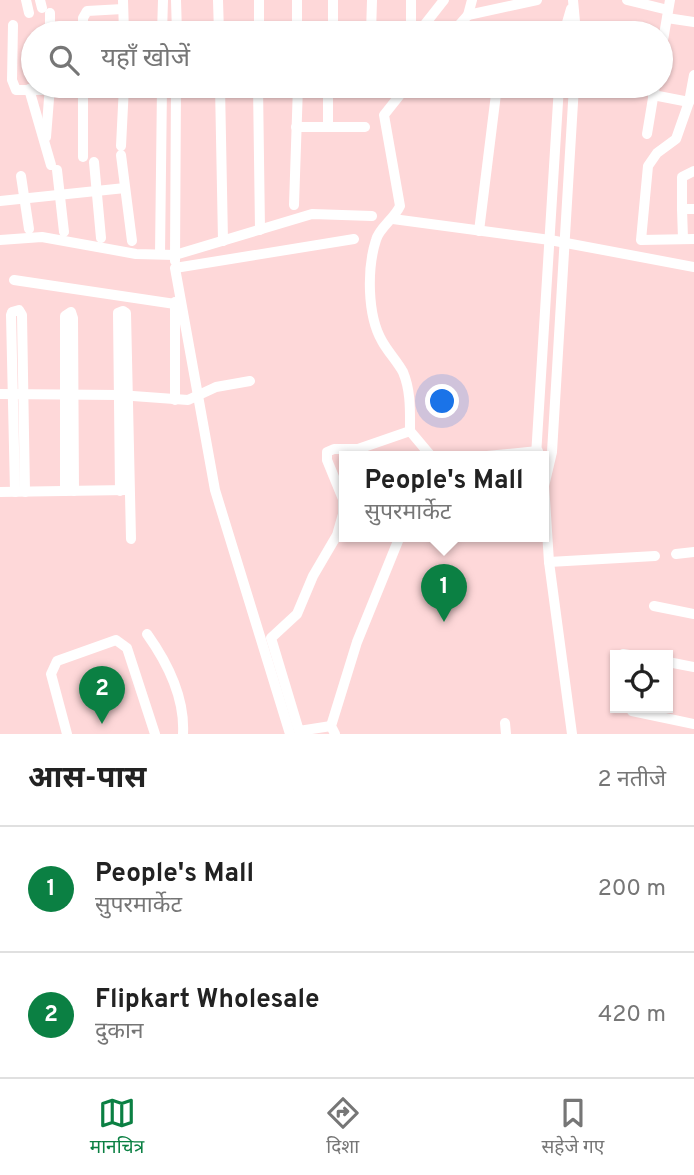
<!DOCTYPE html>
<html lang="hi">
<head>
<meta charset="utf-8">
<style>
  :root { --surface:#fff; --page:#f6f6f6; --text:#222; --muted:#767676; --line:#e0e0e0; --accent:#0b8043 }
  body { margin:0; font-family:Overpass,"Noto Sans Devanagari",sans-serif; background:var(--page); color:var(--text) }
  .controls { position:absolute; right:21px; bottom:21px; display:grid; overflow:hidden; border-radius:0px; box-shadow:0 2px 5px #0004 }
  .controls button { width:63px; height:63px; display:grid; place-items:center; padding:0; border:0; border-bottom:2px solid var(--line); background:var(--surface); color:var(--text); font:35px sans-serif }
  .you { position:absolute; left:443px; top:402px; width:24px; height:24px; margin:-18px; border:5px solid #fff; border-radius:50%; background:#1a73e8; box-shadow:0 0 0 10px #1a73e833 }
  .badge { display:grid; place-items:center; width:46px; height:46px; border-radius:50%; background:var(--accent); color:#fff; font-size:23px; font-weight:700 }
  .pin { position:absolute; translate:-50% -58px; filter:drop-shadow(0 2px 4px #0008) }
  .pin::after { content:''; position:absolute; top:37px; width:24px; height:21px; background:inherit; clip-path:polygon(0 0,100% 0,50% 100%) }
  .popup { position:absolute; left:339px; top:451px; width:210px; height:91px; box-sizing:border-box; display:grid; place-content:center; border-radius:0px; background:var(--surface); filter:drop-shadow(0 2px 5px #0005); font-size:23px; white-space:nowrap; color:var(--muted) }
  .popup b { font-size:26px; color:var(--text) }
  .popup::after { content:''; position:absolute; left:50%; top:100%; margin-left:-14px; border:14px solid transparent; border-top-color:var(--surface) }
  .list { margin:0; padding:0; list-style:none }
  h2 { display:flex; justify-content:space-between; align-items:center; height:91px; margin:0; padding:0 28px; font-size:30px }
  h2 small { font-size:23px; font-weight:400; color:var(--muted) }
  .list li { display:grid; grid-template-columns:46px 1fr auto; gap:21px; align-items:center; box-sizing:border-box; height:126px; padding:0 28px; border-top:2px solid var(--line) }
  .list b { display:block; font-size:26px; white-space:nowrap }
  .list p { margin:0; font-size:23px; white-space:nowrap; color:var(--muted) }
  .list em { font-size:23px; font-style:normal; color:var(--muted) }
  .icon { flex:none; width:38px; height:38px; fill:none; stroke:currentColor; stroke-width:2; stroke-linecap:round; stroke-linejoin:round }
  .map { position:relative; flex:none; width:694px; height:734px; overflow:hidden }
  .search { position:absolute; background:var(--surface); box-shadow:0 2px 5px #0004; left:21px; right:21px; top:21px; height:77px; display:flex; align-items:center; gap:18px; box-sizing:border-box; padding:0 24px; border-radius:38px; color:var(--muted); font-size:26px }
  .sheet { height:343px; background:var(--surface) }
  nav { display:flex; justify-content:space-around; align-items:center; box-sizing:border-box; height:98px; border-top:2px solid var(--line); background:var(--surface); font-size:19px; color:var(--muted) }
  nav a { display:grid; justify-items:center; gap:4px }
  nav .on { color:var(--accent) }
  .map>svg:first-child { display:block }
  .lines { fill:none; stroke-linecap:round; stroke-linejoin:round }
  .minor { stroke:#fff; stroke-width:10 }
</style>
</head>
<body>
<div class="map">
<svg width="694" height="734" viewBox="0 0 694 734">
  <rect width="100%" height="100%" fill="#fed8d9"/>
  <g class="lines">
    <g class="minor">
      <polyline points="26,0 29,13"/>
      <polyline points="40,0 42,8"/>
      <polyline points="123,0 124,33"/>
      <polyline points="176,0 177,33"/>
      <polyline points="218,0 219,33"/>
      <polyline points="297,0 297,33"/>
      <polyline points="333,0 333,33"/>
      <polyline points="411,0 411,33"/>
      <polyline points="573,0 576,33"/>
      <polyline points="627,0 668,10"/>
      <polyline points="468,15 537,0"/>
      <polyline points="667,18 694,22"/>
      <polyline points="13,25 12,80 16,90 328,89 370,86"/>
      <polyline points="50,33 50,13"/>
      <polyline points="83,33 83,18 87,11 123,9"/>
      <polyline points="162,33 163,0"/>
      <polyline points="259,33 259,0"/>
      <polyline points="371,33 372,0"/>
      <polyline points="418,33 444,0"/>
      <polyline points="452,33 468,15 472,0"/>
      <polyline points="564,33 571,9"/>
      <polyline points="661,52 670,0"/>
      <polyline points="694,75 689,102 676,139 657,153 648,166 641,240 694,239"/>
      <polyline points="83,86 83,157"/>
      <polyline points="220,86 223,241"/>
      <polyline points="258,86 260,230"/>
      <path d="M 407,86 L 384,115 L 400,206 C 394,219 379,228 376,240 C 367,268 367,315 382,341 C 388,352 397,361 403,372 C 411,391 410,411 410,431"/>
      <polyline points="29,89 51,165"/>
      <polyline points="328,89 328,127"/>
      <polyline points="653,95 689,102"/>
      <polyline points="296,127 365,127"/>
      <polyline points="647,134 655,86"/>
      <polyline points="46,137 50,86"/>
      <polyline points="121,146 124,86"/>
      <polyline points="121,155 132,241"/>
      <polyline points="94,162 101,238"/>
      <polyline points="57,170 64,232"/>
      <polyline points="694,171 682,177 682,209 694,209"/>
      <polyline points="21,176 29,229"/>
      <polyline points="0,201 125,188"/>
      <polyline points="294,205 298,86"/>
      <polyline points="682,209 683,239"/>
      <polyline points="393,219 550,240 694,267"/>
      <polyline points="479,231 497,86"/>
      <polyline points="0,240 42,237 136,254 175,255 312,214 372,216"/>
      <polyline points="160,254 162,86"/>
      <polyline points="175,261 176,86"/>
      <polyline points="14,280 175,304"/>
      <polyline points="175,302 175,400"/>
      <polyline points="0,394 119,395 188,400 216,387 250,381"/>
      <polyline points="487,456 538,451"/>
      <polyline points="536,456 559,86"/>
      <polyline points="544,484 549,562 572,734"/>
      <polyline points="544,486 552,452 574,86"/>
      <polyline points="65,491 65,316 71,312 73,318 74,491"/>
      <polyline points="120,491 118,313 123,311 126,313 131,539"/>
      <polyline points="0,492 127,490"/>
      <polyline points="15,492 11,315 12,312 19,310 22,315 25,492"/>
      <polyline points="676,554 694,552"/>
      <polyline points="549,562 655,556"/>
      <polyline points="654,606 694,614"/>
      <path d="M 147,634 C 167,662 185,698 183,734"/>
      <polyline points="623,654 629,655"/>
      <polyline points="668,662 694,667"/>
      <polyline points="632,711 694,724"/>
      <polyline points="505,723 506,734"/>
      <polyline points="331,726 299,731 271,638 297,614 313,576 337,535 343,514 343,499 327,460 327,452 334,449 358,449 410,431 431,456"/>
      <polyline points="67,734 51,674 57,661 116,640 127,648 155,734"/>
      <polyline points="290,734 215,490 175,268 354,239"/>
      <polyline points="335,734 331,726 357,642 400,536"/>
    </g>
  </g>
</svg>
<div class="controls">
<button><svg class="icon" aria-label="locate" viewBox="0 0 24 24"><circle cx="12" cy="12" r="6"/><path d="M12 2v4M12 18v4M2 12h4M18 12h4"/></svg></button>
</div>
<div class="you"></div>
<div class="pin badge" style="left:444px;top:622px">1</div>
<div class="popup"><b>People's Mall</b>सुपरमार्केट</div>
<div class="pin badge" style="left:102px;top:724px">2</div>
<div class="search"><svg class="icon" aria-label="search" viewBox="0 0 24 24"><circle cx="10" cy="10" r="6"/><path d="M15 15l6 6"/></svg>यहाँ खोजें</div>
</div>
<section class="sheet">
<h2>आस-पास<small>2 नतीजे</small></h2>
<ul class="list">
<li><span class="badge">1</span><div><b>People's Mall</b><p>सुपरमार्केट</p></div><em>200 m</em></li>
<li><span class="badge">2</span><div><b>Flipkart Wholesale</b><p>दुकान</p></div><em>420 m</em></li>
</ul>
</section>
<nav>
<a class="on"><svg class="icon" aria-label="map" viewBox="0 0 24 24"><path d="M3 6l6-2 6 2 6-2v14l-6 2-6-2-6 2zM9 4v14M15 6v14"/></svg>मानचित्र</a>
<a><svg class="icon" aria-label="directions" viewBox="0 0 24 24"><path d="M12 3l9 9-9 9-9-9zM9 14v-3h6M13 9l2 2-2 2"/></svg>दिशा</a>
<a><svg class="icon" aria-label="saved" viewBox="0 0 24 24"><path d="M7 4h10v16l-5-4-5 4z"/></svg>सहेजे गए</a>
</nav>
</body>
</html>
